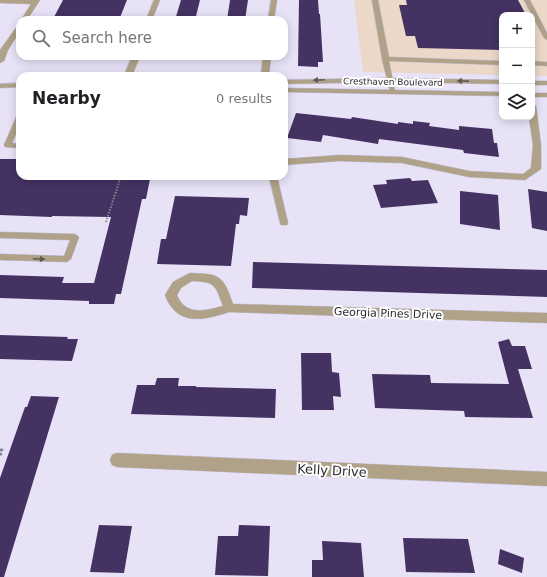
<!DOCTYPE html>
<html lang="en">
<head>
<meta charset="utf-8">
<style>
  :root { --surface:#fff; --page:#f6f6f6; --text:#202124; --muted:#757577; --line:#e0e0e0 }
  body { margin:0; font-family:"DejaVu Sans",sans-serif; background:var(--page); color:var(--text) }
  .controls { position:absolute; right:12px; top:12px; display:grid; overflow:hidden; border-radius:8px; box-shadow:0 2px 10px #0003 }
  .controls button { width:36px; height:36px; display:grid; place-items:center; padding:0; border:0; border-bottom:1px solid var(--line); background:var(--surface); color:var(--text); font:20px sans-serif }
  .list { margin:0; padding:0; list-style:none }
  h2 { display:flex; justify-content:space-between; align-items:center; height:52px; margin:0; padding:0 16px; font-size:17px }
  h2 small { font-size:13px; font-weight:400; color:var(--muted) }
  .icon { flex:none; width:22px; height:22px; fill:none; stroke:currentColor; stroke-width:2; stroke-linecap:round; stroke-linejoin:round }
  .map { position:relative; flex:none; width:547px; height:577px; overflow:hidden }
  .search { position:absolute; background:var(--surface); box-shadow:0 2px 10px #0003; left:16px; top:16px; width:272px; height:44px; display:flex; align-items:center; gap:10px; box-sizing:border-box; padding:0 14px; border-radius:12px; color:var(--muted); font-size:15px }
  .panel { position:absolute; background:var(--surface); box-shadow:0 2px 10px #0003; left:16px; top:72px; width:272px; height:108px; border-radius:12px }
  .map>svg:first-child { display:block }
  .commercial { fill:#ebd8c8 }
  .building { fill:#443263 }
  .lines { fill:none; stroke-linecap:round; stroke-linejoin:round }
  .service-casing { stroke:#c2bdd0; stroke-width:1 }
  .minor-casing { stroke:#c2bdd0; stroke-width:1 }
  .tertiary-casing { stroke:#c2bdd0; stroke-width:1 }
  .path-far1 { stroke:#898493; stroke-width:2; stroke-dasharray:1.5 1.5; stroke-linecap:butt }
  .path { stroke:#898493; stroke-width:3; stroke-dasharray:2.5 2.5; stroke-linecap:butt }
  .service { fill:#afa289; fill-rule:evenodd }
  .minor { fill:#afa289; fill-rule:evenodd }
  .tertiary { fill:#afa289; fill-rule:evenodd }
  .oneway { fill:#605955 }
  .labels { text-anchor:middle; stroke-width:4; stroke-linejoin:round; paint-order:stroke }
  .far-street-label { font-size:9px; fill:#2c2932; stroke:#fff }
  .street-label { font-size:11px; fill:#2c2932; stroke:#fff }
  .near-street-label { font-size:13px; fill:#2c2932; stroke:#fff }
</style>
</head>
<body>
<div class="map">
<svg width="547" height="577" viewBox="0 0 547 577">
  <rect width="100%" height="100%" fill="#e8e2f7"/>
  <polygon class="commercial" points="354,0 547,0 547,76 532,76 532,15 502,15 502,75 363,72"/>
  <g class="building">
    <polygon points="63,0 127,0 119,20 53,19"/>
    <polygon points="181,0 200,0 195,20 175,20"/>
    <polygon points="230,0 248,0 245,20 227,20"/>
    <polygon points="299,0 318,0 319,14 320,14 323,62 318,62 318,67 298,66"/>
    <polygon points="406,0 518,0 526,15 502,15 502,50 418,48 415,36 406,36 399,5 407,5"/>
    <polygon points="296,113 351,119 352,117 398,124 398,122 413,124 413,121 430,123 429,126 459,130 459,126 492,129 494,143 497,143 499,157 464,153 463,150 379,139 378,144 323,135 321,142 287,138"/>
    <polygon points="0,159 20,159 20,176 100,176 99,179 150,179 146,199 142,199 121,294 116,294 114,304 89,304 89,301 0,298 0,275 64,277 62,283 94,283 111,217 52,216 52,217 0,215"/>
    <polygon points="410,178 412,181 428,180 438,203 381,208 373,185 387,184 386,180"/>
    <polygon points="528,189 547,192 547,231 532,228"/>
    <polygon points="460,191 498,195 500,230 460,224"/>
    <polygon points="175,196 249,198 247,216 240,215 239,224 236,224 231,266 157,264 161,239 166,239"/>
    <polygon points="253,262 547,270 547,297 252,288"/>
    <polygon points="0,335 68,337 67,339 78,339 72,361 0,359"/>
    <polygon points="509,339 512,346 525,346 532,369 518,369 533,418 465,417 464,411 375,408 372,374 430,375 431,383 509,384 498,342"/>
    <polygon points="301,353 331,353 332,372 339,373 341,397 333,396 334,410 302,410"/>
    <polygon points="157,378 179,378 178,386 196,386 196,387 276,389 275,418 131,414 137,385 155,385"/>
    <polygon points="31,396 59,397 4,577 0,577 0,478 25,407 27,407"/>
    <polygon points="99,525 132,526 124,573 90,572"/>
    <polygon points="239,525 270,526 268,576 215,575 218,536 238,536"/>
    <polygon points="403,538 468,539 475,573 406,572"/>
    <polygon points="322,541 361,543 364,577 312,577 312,560 323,560"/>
    <polygon points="500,549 524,558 522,573 498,564"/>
  </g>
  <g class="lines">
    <defs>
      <g id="service">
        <polygon points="372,0 378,0 389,57 502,61 502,65 389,61 395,91 390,92 382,59"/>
        <polygon points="524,0 530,0 547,33 547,40 544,38"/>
        <polygon points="532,61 547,62 547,66 532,65"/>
        <polygon points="20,113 20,124 12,143 20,144 20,148 5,147 4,145 17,115"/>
        <polygon points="269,176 277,176 288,223 287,225 281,225 280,223"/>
        <polygon points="0,232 75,234 79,237 71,259 67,262 0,260 0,254 64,256 70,240 0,238"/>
      </g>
      <g id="minor">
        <polygon points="0,0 40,0 27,20 21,20 31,4 0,3"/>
        <polygon points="154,0 160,0 152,20 146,20"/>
        <polygon points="271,0 277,0 274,20 268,20"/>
        <polygon points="20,24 20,31 8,50 4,61 0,63 0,50 18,25"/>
        <polygon points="132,56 140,56 132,76 124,76"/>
        <polygon points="263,56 271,56 269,76 261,76"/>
        <polygon points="532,104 536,106 541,145 541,169 525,180 469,177 402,163 340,161 284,165 284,159 340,155 402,157 469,171 523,174 531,168 533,145 529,117 532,117"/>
        <path d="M 190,273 C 220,274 223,275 233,304 L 547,313 L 547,323 L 229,312 C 202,321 177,326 165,295 L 173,282 ZM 192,281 C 215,282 215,284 223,306 C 205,311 185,316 177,295 L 181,288 Z"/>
        <polygon points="117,453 547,472 547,486 117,467 112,465 110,460 112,455"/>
      </g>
      <g id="tertiary">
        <polygon points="390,78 502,80 502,84 390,82 284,84 284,80"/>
        <rect x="532" y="81" width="15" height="4"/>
        <polygon points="20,83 20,87 0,88 0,84"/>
        <polygon points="284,88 502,92 502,96 284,92"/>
        <rect x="532" y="93" width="15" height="4"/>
      </g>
    </defs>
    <use href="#service" class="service-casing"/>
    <use href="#minor" class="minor-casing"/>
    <use href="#tertiary" class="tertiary-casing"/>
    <polyline class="path-far1" points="106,222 121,176"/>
    <polyline class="path" points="0,450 2,450 0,456"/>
    <use href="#service" class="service"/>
    <use href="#minor" class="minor"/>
    <use href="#tertiary" class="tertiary"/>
  </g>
  <defs><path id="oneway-solid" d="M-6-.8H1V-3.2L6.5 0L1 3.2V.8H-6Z"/></defs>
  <g class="oneway">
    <use href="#oneway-solid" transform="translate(319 80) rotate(178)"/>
    <use href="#oneway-solid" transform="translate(463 81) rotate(-179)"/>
    <use href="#oneway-solid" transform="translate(39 259) rotate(2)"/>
  </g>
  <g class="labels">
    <g class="far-street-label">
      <text transform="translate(393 82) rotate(1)" y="3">Cresthaven Boulevard</text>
    </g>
    <g class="street-label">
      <text transform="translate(388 313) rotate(2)" y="4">Georgia Pines Drive</text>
    </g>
    <g class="near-street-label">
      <text transform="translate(332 470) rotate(3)" y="5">Kelly Drive</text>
    </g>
  </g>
</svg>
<div class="controls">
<button>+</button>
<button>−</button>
<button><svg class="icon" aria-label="layers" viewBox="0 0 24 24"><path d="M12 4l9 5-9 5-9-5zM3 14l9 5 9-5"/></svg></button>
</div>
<div class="search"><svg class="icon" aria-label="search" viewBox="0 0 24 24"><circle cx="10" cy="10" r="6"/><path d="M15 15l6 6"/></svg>Search here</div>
<section class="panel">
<h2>Nearby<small>0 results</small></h2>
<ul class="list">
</ul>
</section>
</div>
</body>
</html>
